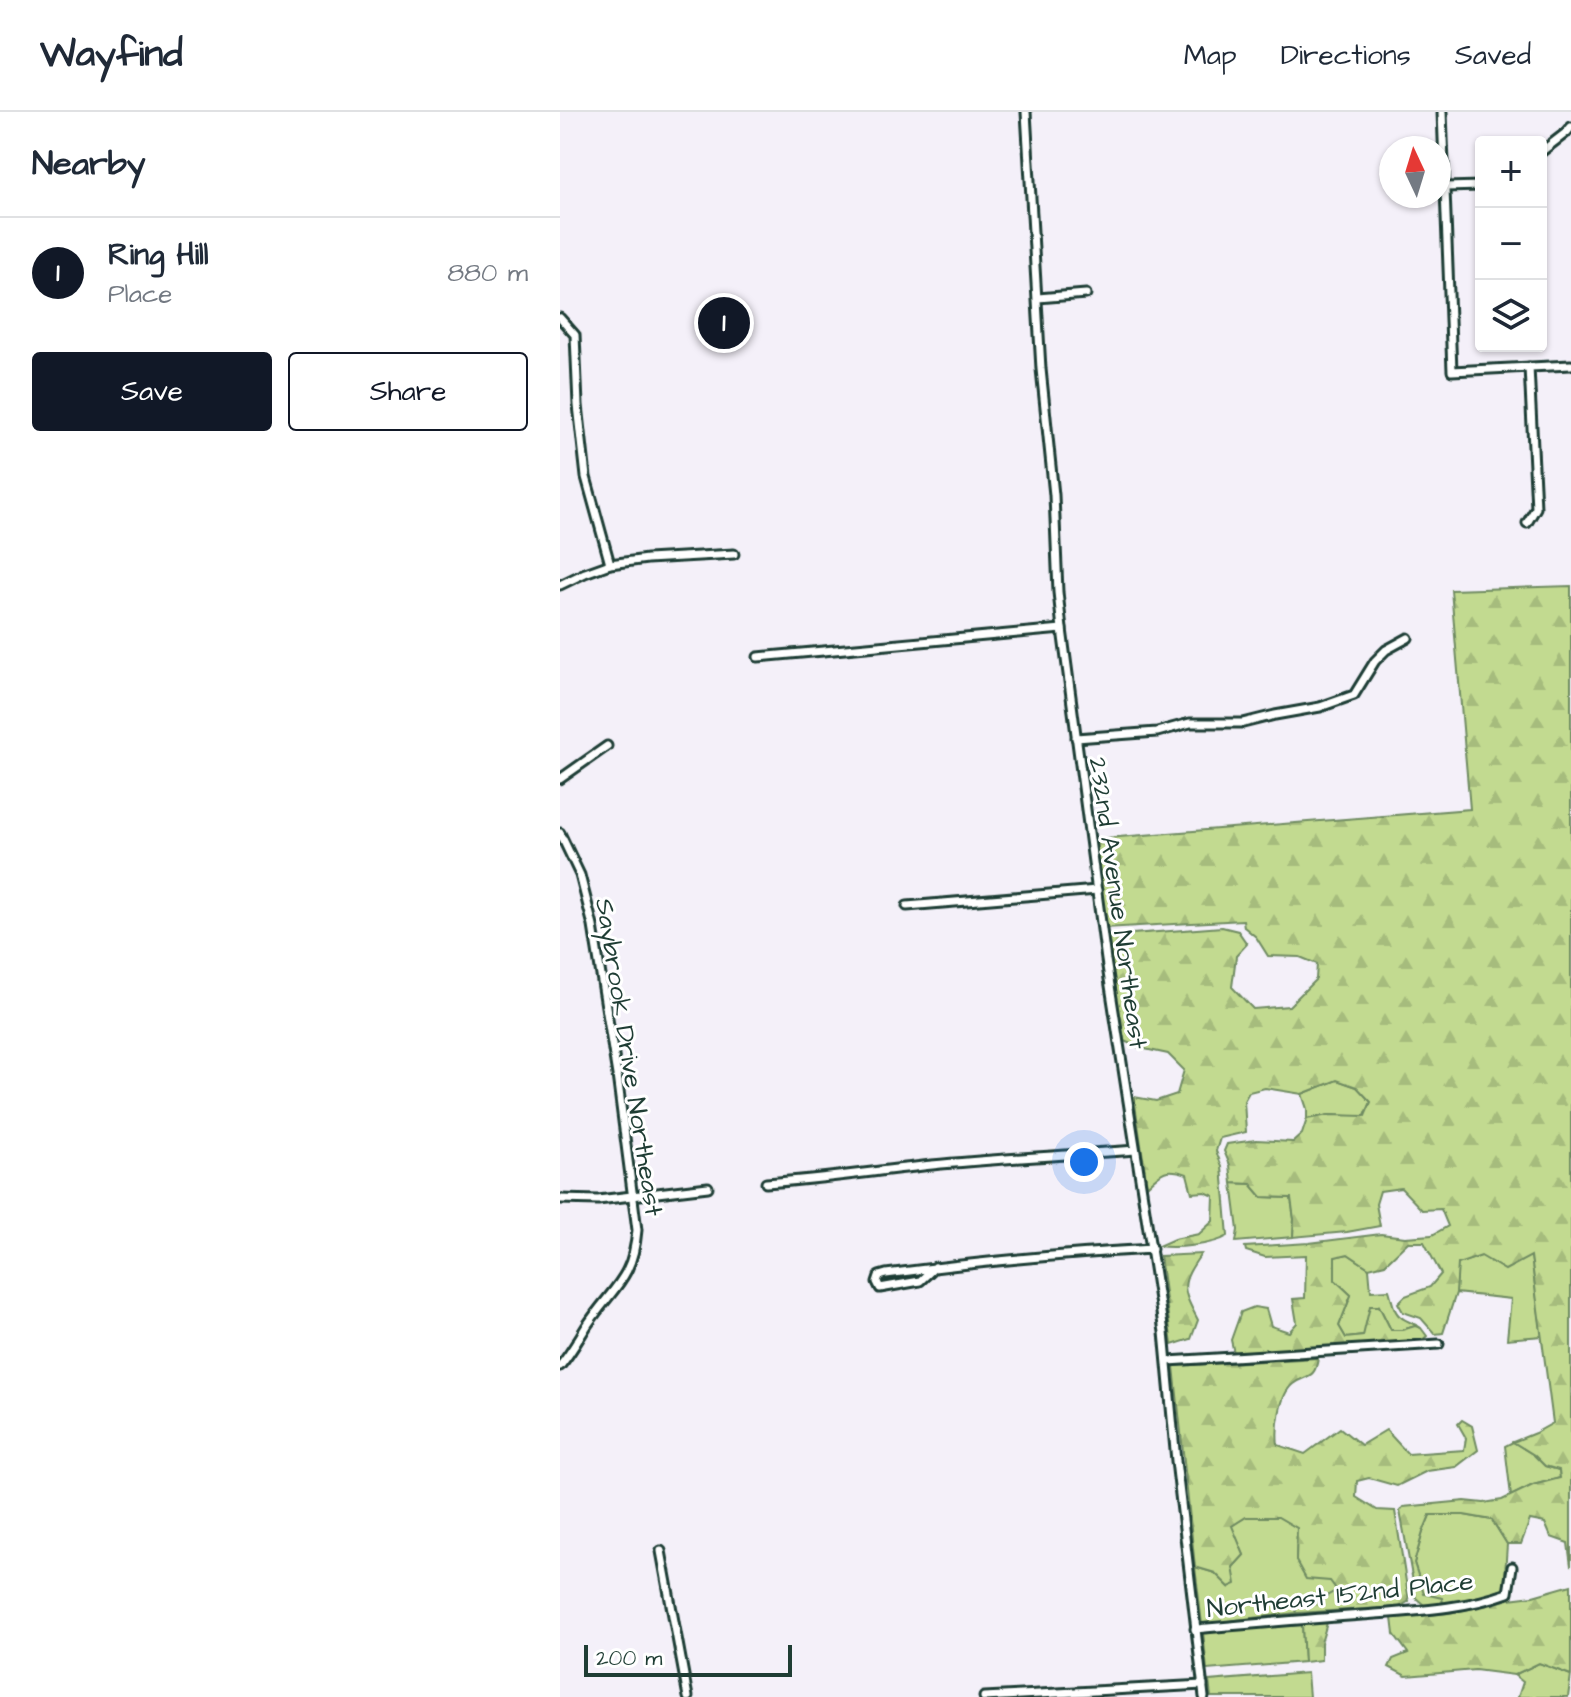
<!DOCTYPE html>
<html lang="en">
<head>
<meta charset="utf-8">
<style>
  :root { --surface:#fff; --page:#f6f6f7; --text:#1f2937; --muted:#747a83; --line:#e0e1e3; --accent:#111827 }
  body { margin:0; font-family:"Architects Daughter",sans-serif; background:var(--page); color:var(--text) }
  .controls { position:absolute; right:24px; top:24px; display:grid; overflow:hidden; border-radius:8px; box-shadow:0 2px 6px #0004 }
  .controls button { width:72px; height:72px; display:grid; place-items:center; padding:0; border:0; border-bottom:2px solid var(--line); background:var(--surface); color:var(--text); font:40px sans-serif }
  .compass { position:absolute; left:819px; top:24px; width:72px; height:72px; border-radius:50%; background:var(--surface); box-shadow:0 2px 6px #0004; rotate:356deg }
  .scale { position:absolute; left:24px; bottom:20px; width:208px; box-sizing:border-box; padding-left:8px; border:4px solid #1f3d34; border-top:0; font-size:22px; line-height:28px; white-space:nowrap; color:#1f3d34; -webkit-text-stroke:6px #fff; paint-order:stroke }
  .you { position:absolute; left:524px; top:1050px; width:28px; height:28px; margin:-20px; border:6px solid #fff; border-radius:50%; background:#1a73e8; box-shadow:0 0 0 12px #1a73e833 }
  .badge { display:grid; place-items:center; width:52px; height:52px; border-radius:50%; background:var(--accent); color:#fff; font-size:26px; font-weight:700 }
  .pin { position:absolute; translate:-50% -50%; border:4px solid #fff; box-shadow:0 2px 8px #0006 }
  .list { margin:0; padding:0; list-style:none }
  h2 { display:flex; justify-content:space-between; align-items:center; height:104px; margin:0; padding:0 32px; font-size:34px }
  h2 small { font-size:26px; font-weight:400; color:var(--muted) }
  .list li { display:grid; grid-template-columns:52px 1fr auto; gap:24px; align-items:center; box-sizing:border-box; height:112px; padding:0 32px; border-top:2px solid var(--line) }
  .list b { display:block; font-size:30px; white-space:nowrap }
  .list p { margin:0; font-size:26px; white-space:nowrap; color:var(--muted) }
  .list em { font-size:26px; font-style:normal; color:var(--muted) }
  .actions { display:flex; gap:16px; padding:24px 32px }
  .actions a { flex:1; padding:18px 0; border:2px solid var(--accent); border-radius:8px; text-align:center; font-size:28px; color:var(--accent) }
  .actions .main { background:var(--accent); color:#fff }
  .icon { flex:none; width:44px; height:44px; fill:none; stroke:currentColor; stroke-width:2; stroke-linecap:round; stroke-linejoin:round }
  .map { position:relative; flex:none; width:1011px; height:1585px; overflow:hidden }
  header { display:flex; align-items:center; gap:48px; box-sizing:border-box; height:112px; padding:0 40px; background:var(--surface); border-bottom:2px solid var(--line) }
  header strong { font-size:38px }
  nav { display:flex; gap:44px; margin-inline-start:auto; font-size:28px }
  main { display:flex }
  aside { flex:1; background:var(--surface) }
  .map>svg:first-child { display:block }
  .grass { fill:#c2da90; stroke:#708c62; stroke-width:2 }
  .forest { fill:url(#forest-firs); stroke:#708c62; stroke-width:2 }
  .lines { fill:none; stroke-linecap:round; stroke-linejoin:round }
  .minor-casing { stroke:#1f3d34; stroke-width:13 }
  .minor { stroke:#fff; stroke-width:7 }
  .labels { text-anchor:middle; stroke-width:6; stroke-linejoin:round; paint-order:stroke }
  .street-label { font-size:26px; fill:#1f3d34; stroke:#fff }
</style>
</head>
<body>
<header>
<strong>Wayfind</strong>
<nav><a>Map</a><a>Directions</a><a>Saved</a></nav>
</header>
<main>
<aside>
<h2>Nearby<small></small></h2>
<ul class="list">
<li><span class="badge">1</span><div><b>Ring Hill</b><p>Place</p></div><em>880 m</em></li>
</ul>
<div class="actions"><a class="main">Save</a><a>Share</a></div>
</aside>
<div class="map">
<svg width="1011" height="1585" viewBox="0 0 1011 1585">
  <defs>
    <pattern id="forest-firs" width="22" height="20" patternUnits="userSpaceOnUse" patternTransform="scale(2)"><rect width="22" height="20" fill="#c2da90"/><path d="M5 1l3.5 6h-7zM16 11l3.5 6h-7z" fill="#a6bc7d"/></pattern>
  </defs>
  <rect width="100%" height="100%" fill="#f4f0f9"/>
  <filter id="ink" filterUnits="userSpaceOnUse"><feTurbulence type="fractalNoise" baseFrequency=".0125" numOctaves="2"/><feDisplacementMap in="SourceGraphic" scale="16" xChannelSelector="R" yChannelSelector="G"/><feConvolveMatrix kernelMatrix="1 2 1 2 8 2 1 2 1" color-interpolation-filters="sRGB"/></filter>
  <g filter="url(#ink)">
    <g class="grass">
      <polygon points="777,968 797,975 811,990 805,1005 769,1003 747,1007 747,997 742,982"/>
      <polygon points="672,1071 691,1072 702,1085 731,1086 734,1107 733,1125 676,1130 678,1118"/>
      <path d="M 788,1142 L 809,1156 L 811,1179 L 829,1178 C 832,1186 833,1200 841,1205 C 847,1210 854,1211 861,1216 L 855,1214 L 842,1218 L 831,1218 L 819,1194 L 803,1224 L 786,1226 L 779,1214 L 791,1183 L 775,1168 L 774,1145 Z"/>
      <polygon points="921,1144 971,1144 982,1224 947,1227 951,1187 896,1181 897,1152"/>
      <polygon points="953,1330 974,1343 985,1354 999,1358 1000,1366 973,1373 951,1384 945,1334"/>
      <polygon points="870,1403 904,1403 932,1408 947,1432 944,1477 926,1483 883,1493 882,1486 864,1482 854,1451 863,1420"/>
      <polygon points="686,1405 719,1405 737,1416 736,1449 771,1469 777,1479 765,1485 734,1491 736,1501 642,1512 635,1455 655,1461 669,1475 673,1455 684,1443 671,1414"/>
      <polygon points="742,1512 744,1550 647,1558 643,1520"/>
      <polygon points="979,1551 1011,1563 1008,1585 958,1585 963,1570 954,1563"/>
      <polygon points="747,1561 749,1585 651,1585 649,1569"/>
    </g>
    <g class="forest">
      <path d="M 1011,474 L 1011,1454 L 1008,1431 L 991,1425 L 985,1411 L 970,1408 L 961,1432 L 947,1432 L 932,1408 L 904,1403 L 870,1403 L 863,1420 L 854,1451 L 864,1482 L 882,1486 L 883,1493 L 864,1493 L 856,1486 L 840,1399 L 843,1395 L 905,1389 L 924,1391 L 942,1388 L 973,1373 L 1000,1366 L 999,1358 L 985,1354 L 974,1343 L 953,1330 L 975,1321 L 993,1311 L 971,1144 L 945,1158 L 921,1144 L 898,1152 L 896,1181 L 883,1221 L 875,1222 L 861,1206 L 843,1200 L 838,1191 L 845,1184 L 870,1175 L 881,1162 L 864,1130 L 848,1130 L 825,1152 L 809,1156 L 788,1142 L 775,1145 L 775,1168 L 791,1183 L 779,1214 L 786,1226 L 803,1224 L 810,1194 L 819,1194 L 831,1218 L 842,1218 L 855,1214 L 861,1216 L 867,1224 L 860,1230 L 674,1241 L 671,1228 L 681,1200 L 694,1195 L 706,1197 L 711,1214 L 729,1220 L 737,1211 L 733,1187 L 745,1186 L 746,1143 L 705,1145 L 686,1139 L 685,1135 L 749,1131 L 821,1122 L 845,1125 L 872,1123 L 888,1114 L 881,1097 L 862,1098 L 841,1076 L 820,1079 L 816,1092 L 820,1114 L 787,1120 L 733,1125 L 734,1107 L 731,1086 L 702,1085 L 691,1072 L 672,1071 L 670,1053 L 664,1039 L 667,1032 L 696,1028 L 733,1030 L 742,1022 L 747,1007 L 769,1003 L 805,1004 L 811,990 L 797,975 L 777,968 L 742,982 L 705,976 L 689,980 L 684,989 L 686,1020 L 660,1026 L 656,1039 L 662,1055 L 668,1124 C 654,1133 615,1137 598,1134 L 614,1127 L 639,1122 L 653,1109 L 654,1084 L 645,1080 L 632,1081 L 627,1062 C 606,1055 602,1059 587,1074 L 574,985 L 596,989 L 617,982 L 624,958 L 608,942 L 580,936 L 564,929 L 547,824 L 662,815 L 678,819 L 687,832 L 676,844 L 672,875 L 693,897 L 729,894 L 756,867 L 757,852 L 740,845 L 708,844 L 696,825 L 684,815 L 683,808 L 545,816 L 534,727 L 910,697 L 891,478 Z"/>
      <path d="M 641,1142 C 620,1172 621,1176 638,1208 L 631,1227 L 612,1233 L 600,1144 Z"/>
      <path d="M 758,1246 C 755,1269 745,1262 733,1272 C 719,1283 716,1317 718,1333 L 745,1342 L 780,1316 L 801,1333 L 826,1318 L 848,1342 L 904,1338 L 906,1326 L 898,1312 L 902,1308 L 912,1314 L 918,1338 L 896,1355 L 867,1359 L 837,1374 L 809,1366 L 797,1369 L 796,1385 L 817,1398 L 835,1399 L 849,1489 L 840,1495 L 736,1501 L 734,1491 L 742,1484 L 765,1485 L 777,1478 L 770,1469 L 746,1467 L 736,1449 L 737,1416 L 718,1405 L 686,1405 L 672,1414 L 684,1443 L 673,1455 L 676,1472 L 669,1475 L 655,1461 L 635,1455 L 614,1254 Z"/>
      <polygon points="1011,1473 1011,1563 979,1551 954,1563 915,1558 846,1564 829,1555 833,1547 848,1541 834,1522 832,1506 889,1501 924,1494 949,1487 973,1484"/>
      <polygon points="767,1511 761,1531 761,1548 744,1550 742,1512"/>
    </g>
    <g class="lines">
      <defs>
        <g id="minor">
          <polyline points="466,0 481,257 494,383 498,480 502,517 546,848 604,1220 616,1349 644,1585"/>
          <polyline points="882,0 892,259 1011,253"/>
          <polyline points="981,40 1007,20 1011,15"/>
          <polyline points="885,75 921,74"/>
          <polyline points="478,186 526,182"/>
          <polyline points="0,206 15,223 18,293 26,365 50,452"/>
          <polyline points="967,411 976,396 969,255"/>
          <polyline points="0,473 25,461 50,452 87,447 174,442"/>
          <polyline points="198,545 502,517"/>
          <polyline points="516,626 597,620 630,611 683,611 715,603 760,595 794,583 815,549 826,538 848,526"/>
          <polyline points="0,667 47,634"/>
          <path d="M 0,721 L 20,763 L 33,814 L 57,963 L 77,1118 C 73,1167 53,1175 28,1212 C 19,1226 11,1241 0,1254"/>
          <polyline points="347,794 537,778"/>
          <path d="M 206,1071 C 261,1067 316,1059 372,1053 C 439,1047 507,1043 575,1038"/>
          <polyline points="0,1087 38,1088 148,1075"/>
          <path d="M 375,1155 L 360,1169 L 320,1176 L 317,1170 L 319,1164 L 326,1162 C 415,1150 503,1142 592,1137"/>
          <polyline points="608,1249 879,1232"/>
          <polyline points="101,1439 128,1585"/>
          <path d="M 635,1517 C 691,1512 746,1507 802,1503 C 850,1499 902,1498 948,1481 L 952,1455"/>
          <polyline points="424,1585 643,1573"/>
        </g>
      </defs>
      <use href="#minor" class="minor-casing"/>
      <use href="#minor" class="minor"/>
    </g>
  </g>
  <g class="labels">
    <g class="street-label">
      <text transform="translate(559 791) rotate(82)" y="9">232nd Avenue Northeast</text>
      <text transform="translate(70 945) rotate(81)" y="9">Saybrook Drive Northeast</text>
      <text transform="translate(780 1482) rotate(-6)" y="9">Northeast 152nd Place</text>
    </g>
  </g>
</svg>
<div class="controls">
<button>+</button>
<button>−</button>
<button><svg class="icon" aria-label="layers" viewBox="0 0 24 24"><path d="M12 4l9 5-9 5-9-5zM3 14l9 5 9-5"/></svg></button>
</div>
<svg class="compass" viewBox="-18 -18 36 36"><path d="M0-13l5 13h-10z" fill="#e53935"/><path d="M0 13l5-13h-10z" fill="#747a83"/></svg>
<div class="scale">200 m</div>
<div class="you"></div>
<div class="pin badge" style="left:164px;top:211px">1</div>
</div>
</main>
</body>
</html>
